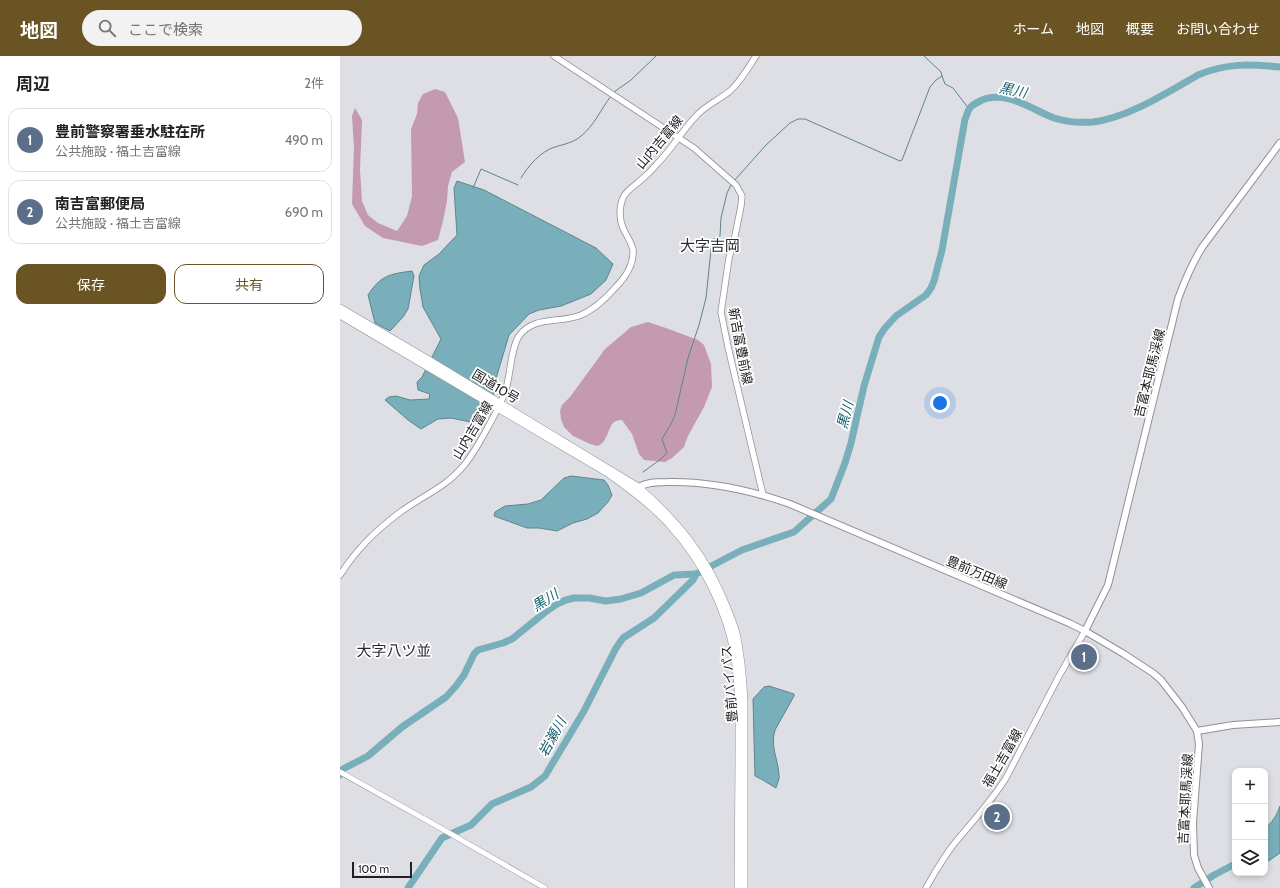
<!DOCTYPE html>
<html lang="ja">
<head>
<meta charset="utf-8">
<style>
  :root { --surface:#fff; --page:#f2f2f2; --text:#202124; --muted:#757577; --line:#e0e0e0; --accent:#6a5424 }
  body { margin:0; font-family:Cabin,"Noto Sans JP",sans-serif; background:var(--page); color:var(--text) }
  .controls { position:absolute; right:12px; bottom:12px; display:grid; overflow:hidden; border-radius:8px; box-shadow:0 2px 6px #0003 }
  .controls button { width:36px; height:36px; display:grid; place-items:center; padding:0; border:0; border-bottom:1px solid var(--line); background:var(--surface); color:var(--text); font:20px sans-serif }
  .scale { position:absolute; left:12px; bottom:10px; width:60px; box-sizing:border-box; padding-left:4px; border:2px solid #212123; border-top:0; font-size:11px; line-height:14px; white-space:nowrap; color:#212123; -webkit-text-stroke:3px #fff; paint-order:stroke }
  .you { position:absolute; left:600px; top:347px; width:14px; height:14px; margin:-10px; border:3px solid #fff; border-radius:50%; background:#1a73e8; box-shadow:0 0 0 6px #1a73e833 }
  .badge { display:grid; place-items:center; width:26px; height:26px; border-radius:50%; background:var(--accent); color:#fff; font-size:13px; font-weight:700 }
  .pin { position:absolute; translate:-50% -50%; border:2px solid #fff; box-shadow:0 1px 4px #0006 }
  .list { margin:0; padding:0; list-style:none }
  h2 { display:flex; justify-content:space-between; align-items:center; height:52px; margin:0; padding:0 16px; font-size:17px }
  h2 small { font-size:13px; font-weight:400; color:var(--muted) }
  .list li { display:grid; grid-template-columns:26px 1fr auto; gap:12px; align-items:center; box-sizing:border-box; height:64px; margin:0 8px 8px; padding:0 8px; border:1px solid var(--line); border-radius:12px }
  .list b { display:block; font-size:15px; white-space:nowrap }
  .list p { margin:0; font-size:13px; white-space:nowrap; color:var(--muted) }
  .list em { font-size:13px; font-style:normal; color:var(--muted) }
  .actions { display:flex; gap:8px; padding:12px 16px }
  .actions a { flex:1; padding:9px 0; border:1px solid var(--accent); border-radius:12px; text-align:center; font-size:14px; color:var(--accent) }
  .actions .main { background:var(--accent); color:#fff }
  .icon { flex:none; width:22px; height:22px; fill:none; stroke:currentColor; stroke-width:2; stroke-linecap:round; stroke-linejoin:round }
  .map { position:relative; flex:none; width:940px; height:832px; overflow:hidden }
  header { display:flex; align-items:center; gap:24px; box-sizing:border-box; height:56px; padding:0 20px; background:var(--accent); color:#fff }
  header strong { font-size:19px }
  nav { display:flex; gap:22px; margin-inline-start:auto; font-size:14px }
  .search { width:280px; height:36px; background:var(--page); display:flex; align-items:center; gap:10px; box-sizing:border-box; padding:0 14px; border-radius:22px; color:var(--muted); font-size:15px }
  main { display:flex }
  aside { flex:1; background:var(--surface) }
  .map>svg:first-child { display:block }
  .forest { fill:#c49ab0 }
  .water { fill:#79afba; stroke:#5f848d }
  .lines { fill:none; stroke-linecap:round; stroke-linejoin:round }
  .stream { stroke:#5f848d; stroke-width:1 }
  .river { stroke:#79afba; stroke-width:7 }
  .tertiary-casing { stroke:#909196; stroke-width:6 }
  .secondary-casing { stroke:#909196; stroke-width:7 }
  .primary-casing { stroke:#909196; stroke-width:8 }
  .trunk-casing { stroke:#909196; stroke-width:8 }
  .tertiary { stroke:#fff; stroke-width:5 }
  .secondary { stroke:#fff; stroke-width:5.5 }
  .primary { stroke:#fff; stroke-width:6 }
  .trunk { stroke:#fff; stroke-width:7 }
  .labels { text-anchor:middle; stroke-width:3.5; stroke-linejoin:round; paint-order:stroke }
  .street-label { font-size:13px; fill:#212123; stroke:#fff }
  .water-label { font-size:14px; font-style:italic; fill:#18626e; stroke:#fff }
  .quarter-label { font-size:15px; fill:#2a2b2f; stroke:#fff }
</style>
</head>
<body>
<header>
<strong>地図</strong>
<div class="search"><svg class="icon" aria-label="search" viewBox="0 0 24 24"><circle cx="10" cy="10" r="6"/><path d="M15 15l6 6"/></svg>ここで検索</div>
<nav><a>ホーム</a><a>地図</a><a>概要</a><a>お問い合わせ</a></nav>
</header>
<main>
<aside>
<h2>周辺<small>2件</small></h2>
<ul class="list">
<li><span class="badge" style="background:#5c6f8a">1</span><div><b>豊前警察署垂水駐在所</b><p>公共施設 · 福土吉富線</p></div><em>490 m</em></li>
<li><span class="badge" style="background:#5c6f8a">2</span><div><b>南吉富郵便局</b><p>公共施設 · 福土吉富線</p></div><em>690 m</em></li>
</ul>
<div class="actions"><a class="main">保存</a><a>共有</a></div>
</aside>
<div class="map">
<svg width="940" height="832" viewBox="0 0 940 832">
  <rect width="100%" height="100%" fill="#dedfe5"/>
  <g class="forest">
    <polygon points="95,33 105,36 118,62 125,106 112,116 108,130 107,145 103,165 98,184 82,190 43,182 25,170 12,148 14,92 12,60 15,52 22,64 20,114 22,145 28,159 38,167 57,175 67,160 72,140 71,73 77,58 78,47 83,38"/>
    <path d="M 308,266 L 326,272 L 358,284 L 364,289 L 371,308 L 372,331 L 364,351 L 348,380 L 344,391 L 332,402 L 325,406 L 304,404 L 299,398 L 292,378 L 282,364 C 269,364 271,374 265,383 C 264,386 261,388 258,390 L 250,388 L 233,380 L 224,371 L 221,363 L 220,355 L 222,349 L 230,341 L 265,293 L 291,271 Z"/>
  </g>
  <g class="water">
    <polygon points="117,125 144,134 256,192 273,208 266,224 251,238 221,250 199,254 189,258 169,279 155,326 150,359 139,359 136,367 111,362 98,363 81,373 68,364 45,344 49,341 56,340 70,344 89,343 90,338 78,334 77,326 82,321 101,283 83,251 80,233 79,220 84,209 99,198 117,179 114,132"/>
    <path d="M 72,215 L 74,220 L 68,253 L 63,261 L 50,275 L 35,267 L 28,239 C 41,219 50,218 72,215 Z"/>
    <polygon points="231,420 264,424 268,429 272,439 268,446 258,457 247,463 233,467 217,475 199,472 187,472 154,460 155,456 165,450 188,448 201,444 224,422"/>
    <path d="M 429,630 L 454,638 L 454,640 L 435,674 C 430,691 438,702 439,719 C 440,723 437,728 436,732 L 421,723 L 415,720 L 413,643 L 424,631 Z"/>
    <path d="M 940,750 L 940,797 L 927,806 L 925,802 L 925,772 C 932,767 937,759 940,750 Z"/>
  </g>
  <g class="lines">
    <g class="stream">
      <polyline points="584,0 601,16 602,20 605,28 613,32 629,53"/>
      <polyline points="274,36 291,24 316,0"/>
      <path d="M 181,122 C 188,110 201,95 215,91 C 224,88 233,87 241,80 C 254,70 261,53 271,40"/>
      <polyline points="394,125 426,89 450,67 458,63 465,63 560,105 562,104 590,31 596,24 602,20"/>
      <polyline points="133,132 141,113 178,129"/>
      <polyline points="303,416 321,403 327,397 322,383 331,368 335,359 348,302 359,269 366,242 372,184 380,180 381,162 387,137 391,129"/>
    </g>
    <g class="river">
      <path d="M 0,719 L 3,713 L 28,700 L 62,671 L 106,641 L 116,630 L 124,619 L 134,598 L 138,594 L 163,587 L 172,583 L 208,554 L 217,548 L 226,544 L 234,542 L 249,542 L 266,545 L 281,543 L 301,537 L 334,519 L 356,518 L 402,494 L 454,476 L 491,443 L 505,407 L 511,387 L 524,330 L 539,281 L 545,272 L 556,260 L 586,239 L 591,232 L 594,225 L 602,194 L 625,63 C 627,60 627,55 630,52 C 632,49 636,47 640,45 C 665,33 691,53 714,62 C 727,66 740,67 753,66 C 788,62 828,36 858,19 C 887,7 909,8 940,11"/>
      <polyline points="68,832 102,782 131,769 152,748 191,731 205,720 244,655 276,592 283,582 314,562 353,524 356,518"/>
      <polyline points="854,832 874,819 895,808"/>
    </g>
    <defs>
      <polyline id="tertiary" points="0,716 97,770 205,832"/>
      <g id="secondary">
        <polyline points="214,0 354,92 396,129 402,140 401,150 395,180 389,202 381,256 388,291 423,439"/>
        <path d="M 0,519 C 17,493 34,476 59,457 C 82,440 107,431 125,408 C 134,397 141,384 148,371 C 154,360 161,348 165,336 C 171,320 170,294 179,280 C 194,259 220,268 241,259 C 255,253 265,243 275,232 C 284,223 294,209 293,194 C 292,187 286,179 283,172 C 279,163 279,149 284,140 C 288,133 296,129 302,123 C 307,119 313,113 317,108 C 332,93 343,73 358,58 C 367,49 380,43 390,35 C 401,25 408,12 416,0"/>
        <path d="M 586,832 C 595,816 606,797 618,783 C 635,763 652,744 666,722 L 719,620 L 745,575"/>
      </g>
      <g id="primary">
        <path d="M 296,434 C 302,426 318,426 327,426 C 370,425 410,434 450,448 L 729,567 L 745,575 L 784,598 L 813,617 L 821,624 L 842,651 L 857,675 L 859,688 L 853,767 L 854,799 L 858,812 L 869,832"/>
        <path d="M 745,575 L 768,529 L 838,243 C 845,224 852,207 863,190 L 940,87"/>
        <polyline points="857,675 893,669 940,666"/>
      </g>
      <g id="trunk">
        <path d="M 0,252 L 87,303 L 298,431 C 338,466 366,500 386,550 C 390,560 395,571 397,582 C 401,603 403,624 404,646 L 404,832"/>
        <path d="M 0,259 L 266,416 C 289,432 311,448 329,468 C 362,503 388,555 395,602 C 400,636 399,671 399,705 C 399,747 398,790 398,832"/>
      </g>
    </defs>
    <use href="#tertiary" class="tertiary-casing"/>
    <use href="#secondary" class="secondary-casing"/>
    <use href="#primary" class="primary-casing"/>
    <use href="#trunk" class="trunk-casing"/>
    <use href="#tertiary" class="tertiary"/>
    <use href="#secondary" class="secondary"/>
    <use href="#primary" class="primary"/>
    <use href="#trunk" class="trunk"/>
  </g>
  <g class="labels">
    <g class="street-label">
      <text transform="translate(319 86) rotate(-50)" y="5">山内吉富線</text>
      <text transform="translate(401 290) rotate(79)" y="5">新吉富豊前線</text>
      <text transform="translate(809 317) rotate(-76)" y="5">吉富本耶馬渓線</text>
      <text transform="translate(156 330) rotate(31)" y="5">国道10号</text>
      <text transform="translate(132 374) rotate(-59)" y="5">山内吉富線</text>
      <text transform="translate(637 516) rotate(23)" y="5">豊前万田線</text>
      <text transform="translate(389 628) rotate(-95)" y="5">豊前バイパス</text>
      <text transform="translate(662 702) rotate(-60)" y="5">福土吉富線</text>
      <text transform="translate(845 743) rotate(-87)" y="5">吉富本耶馬渓線</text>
    </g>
    <g class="water-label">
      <text transform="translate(673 34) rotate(12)" y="5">黒川</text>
      <text transform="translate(505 359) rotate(-75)" y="5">黒川</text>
      <text transform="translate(205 544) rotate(-32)" y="5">黒川</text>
      <text transform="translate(212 681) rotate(-61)" y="5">岩瀬川</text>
    </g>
    <g class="quarter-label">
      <text x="370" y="195">大字吉岡</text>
      <text x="54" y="600">大字八ツ並</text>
    </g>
  </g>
</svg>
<div class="controls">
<button>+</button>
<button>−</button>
<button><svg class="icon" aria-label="layers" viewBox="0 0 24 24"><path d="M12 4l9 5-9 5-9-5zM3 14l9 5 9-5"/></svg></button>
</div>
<div class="scale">100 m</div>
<div class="you"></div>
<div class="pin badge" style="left:744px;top:601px;background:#5c6f8a">1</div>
<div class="pin badge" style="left:657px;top:761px;background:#5c6f8a">2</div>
</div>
</main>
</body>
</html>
